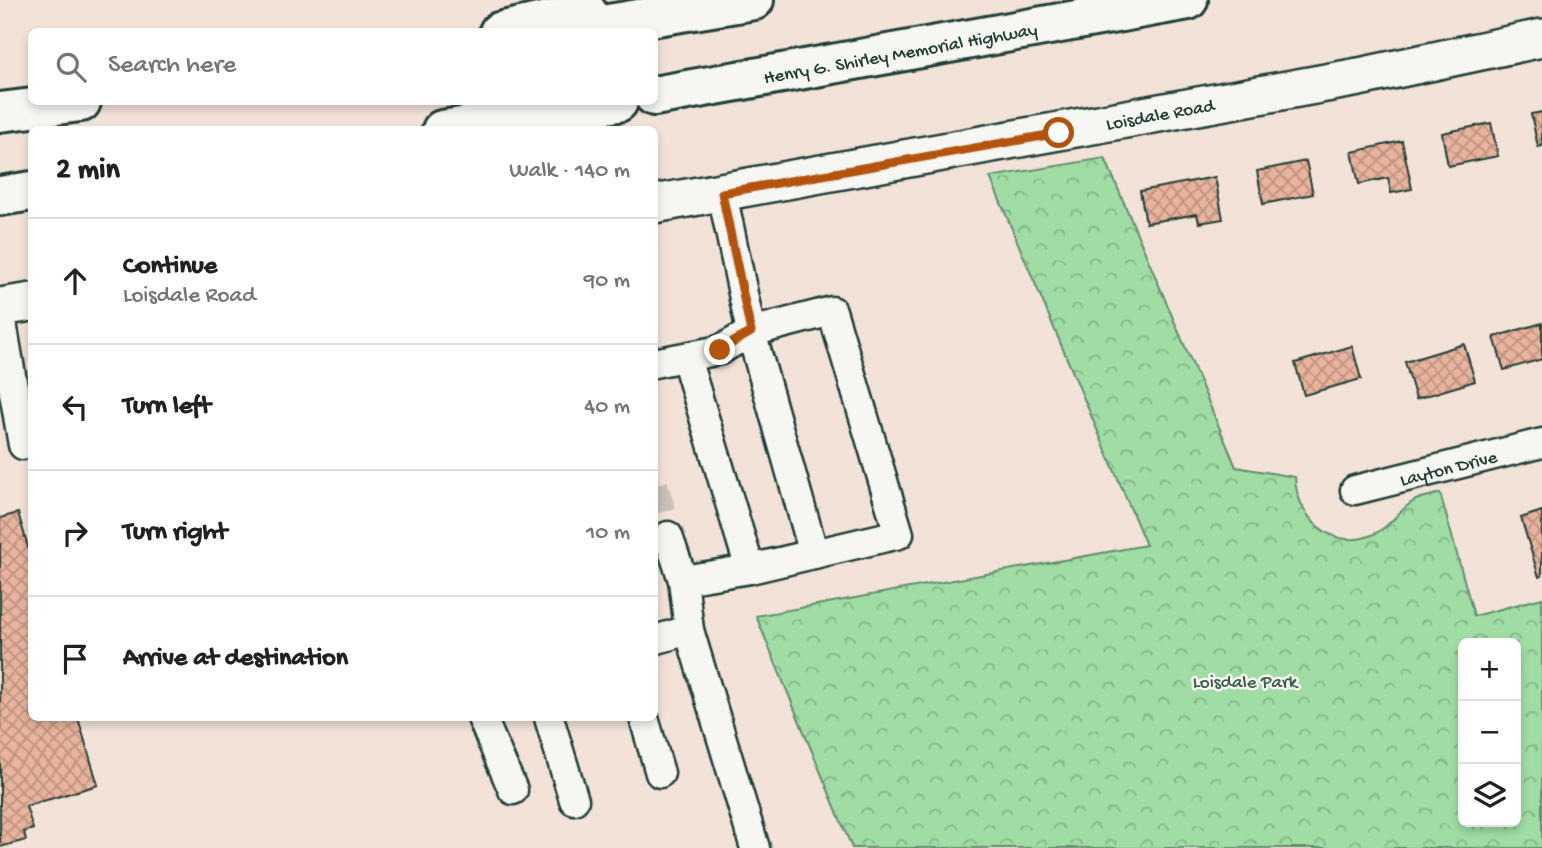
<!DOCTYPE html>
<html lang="en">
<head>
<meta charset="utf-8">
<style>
  :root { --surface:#fff; --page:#f2f2f2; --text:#202124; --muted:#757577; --line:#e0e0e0 }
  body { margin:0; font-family:"Gochi Hand",sans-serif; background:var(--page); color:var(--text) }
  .controls { position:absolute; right:21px; bottom:21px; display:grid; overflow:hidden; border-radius:10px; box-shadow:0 4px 10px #0003 }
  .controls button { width:63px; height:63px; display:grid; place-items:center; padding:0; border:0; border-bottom:2px solid var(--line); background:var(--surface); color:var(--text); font:35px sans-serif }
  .stop { position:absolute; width:21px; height:21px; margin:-16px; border:5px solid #b45309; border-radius:50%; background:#fff }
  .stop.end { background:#b45309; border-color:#fff; box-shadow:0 2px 7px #0008 }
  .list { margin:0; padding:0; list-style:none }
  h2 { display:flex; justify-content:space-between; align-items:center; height:91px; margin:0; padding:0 28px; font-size:30px }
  h2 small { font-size:23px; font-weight:400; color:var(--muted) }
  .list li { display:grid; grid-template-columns:46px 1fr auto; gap:21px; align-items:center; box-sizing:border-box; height:126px; padding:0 28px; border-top:2px solid var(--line) }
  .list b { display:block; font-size:26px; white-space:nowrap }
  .list p { margin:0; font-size:23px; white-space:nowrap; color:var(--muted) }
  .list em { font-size:23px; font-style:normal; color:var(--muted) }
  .icon { flex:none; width:38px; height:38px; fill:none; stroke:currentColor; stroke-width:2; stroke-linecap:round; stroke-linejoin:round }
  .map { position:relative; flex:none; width:1542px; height:848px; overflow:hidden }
  .search { position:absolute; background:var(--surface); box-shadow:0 4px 10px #0003; left:28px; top:28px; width:630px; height:77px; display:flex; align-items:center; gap:18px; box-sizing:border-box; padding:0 24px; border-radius:10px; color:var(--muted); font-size:26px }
  .panel { position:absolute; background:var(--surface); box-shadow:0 4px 10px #0003; left:28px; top:126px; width:630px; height:595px; border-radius:10px }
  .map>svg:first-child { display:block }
  .park { fill:url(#park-crowns); stroke:#608d6c; stroke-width:2; fill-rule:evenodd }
  .building { fill:url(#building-cross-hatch); stroke:#1f3d34; stroke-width:2 }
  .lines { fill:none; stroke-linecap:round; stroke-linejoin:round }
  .minor-tunnel { stroke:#c8c1b7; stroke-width:28; stroke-dasharray:28 14; stroke-linecap:butt }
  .minor-casing { stroke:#1f3d34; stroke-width:33 }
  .major-casing { stroke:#1f3d34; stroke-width:42 }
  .highway-casing { stroke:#1f3d34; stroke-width:44 }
  .minor { stroke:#f6f6f2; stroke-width:28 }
  .major { stroke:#f6f6f2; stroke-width:37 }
  .highway { stroke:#f6f6f2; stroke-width:38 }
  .route { stroke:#b45309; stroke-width:9 }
  .labels { text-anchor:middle; stroke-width:5; stroke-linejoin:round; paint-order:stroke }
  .street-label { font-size:19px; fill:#1f3d34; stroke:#f6f6f2 }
  .park-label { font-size:19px; fill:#395d4a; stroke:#f6f6f2 }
</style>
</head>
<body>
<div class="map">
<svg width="1542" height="848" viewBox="0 0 1542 848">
  <defs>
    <pattern id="park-crowns" width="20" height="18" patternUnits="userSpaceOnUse" patternTransform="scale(1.75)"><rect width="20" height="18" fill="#a0dda4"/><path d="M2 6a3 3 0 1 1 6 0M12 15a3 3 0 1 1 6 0" fill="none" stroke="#82b486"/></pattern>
    <pattern id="building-cross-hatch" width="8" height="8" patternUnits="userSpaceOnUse" patternTransform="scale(1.75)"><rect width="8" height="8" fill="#e9b39d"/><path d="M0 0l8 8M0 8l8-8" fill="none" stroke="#bc9381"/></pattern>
  </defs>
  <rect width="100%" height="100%" fill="#f2e2d8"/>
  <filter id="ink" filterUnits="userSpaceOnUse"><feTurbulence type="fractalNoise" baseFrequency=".0143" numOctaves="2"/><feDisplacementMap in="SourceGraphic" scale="14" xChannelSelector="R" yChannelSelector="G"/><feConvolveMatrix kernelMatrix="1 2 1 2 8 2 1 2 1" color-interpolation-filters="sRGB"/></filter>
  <g filter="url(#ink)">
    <path class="park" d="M 1105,158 L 1236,467 L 1295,477 C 1296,515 1330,552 1372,535 C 1390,528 1398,510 1414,501 C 1421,497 1432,496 1440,493 L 1474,616 L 1542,598 L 1542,848 L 852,848 L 756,616 L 1146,545 L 990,177 ZM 1463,643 L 1516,643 L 1516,822 L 1463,822 Z"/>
    <g class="building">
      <polygon points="1542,112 1542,146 1538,147 1531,114"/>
      <polygon points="1491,123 1498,156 1448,166 1442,133"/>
      <polygon points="1402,141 1412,189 1391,193 1388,178 1359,184 1352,152"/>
      <polygon points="1306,161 1313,194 1263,204 1257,171"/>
      <polygon points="1215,177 1223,219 1199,223 1197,214 1146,223 1140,191"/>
      <polygon points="1542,323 1542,359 1504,370 1494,337"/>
      <polygon points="1464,344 1475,381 1416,399 1405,362"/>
      <polygon points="1352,346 1361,379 1304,395 1295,363"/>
      <polygon points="1542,511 1542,576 1539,577 1521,518"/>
      <polygon points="18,513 32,560 32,718 78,718 98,785 26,806 33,829 24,832 26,840 0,847 0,518"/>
    </g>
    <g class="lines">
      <polyline class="minor-tunnel" points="654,485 668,536"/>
      <defs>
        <g id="minor">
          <polyline points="0,311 23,445"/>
          <polyline points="686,358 750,569"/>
          <polyline points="654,363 720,350 751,332 814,554"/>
          <path id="s1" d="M 1355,490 L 1542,443"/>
          <polyline points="668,536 683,580 689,630 755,848"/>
          <polyline points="683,580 750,569 899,534 832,311 751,332 722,193"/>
          <polyline points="654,640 689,630"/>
          <polyline points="482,718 513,790"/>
          <polyline points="549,718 574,800"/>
          <polyline points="644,718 660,773"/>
        </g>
        <g id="major">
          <path id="s2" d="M 654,204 L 1359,77 L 1542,38"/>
          <polyline points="0,307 32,302"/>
        </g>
        <g id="highway">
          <polyline points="499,32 587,12"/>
          <polyline points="560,32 754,0"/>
          <path id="s3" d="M 654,96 L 1188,0"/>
          <polyline points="0,112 81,102"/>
          <polyline points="442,130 618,102"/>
          <polyline points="0,196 32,191"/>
        </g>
      </defs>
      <use href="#minor" class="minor-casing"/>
      <use href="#major" class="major-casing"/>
      <use href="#highway" class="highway-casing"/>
      <use href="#minor" class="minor"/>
      <use href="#major" class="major"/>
      <use href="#highway" class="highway"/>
    </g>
  </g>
  <g class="lines" filter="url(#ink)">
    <polyline class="route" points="720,350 751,332 722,193 1059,133"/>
  </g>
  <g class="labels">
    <g class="street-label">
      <text dy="7" stroke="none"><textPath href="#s3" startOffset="250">Henry G. Shirley Memorial Highway</textPath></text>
      <text dy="7" stroke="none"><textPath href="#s2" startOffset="514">Loisdale Road</textPath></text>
      <text dy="7" stroke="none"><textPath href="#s1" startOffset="96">Layton Drive</textPath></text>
    </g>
    <g class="park-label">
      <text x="1245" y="687">Loisdale Park</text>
    </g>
  </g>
</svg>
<div class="controls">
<button>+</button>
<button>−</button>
<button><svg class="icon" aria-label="layers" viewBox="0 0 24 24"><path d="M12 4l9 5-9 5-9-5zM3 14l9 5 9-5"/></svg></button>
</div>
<div class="stop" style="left:1059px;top:133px"></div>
<div class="stop end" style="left:720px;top:350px"></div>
<div class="search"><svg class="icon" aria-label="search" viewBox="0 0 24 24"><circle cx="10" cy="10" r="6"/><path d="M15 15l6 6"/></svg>Search here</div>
<section class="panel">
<h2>2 min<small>Walk · 140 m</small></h2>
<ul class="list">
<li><svg class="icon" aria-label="ahead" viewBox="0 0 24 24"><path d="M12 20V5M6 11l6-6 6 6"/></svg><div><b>Continue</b><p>Loisdale Road</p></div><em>90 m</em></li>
<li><svg class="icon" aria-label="left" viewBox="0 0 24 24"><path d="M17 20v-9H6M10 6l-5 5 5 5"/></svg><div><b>Turn left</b></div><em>40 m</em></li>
<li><svg class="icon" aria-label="right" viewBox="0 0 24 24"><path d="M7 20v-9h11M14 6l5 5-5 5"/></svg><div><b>Turn right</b></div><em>10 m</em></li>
<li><svg class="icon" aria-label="arrive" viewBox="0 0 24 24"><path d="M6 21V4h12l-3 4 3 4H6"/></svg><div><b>Arrive at destination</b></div></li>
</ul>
</section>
</div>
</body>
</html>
